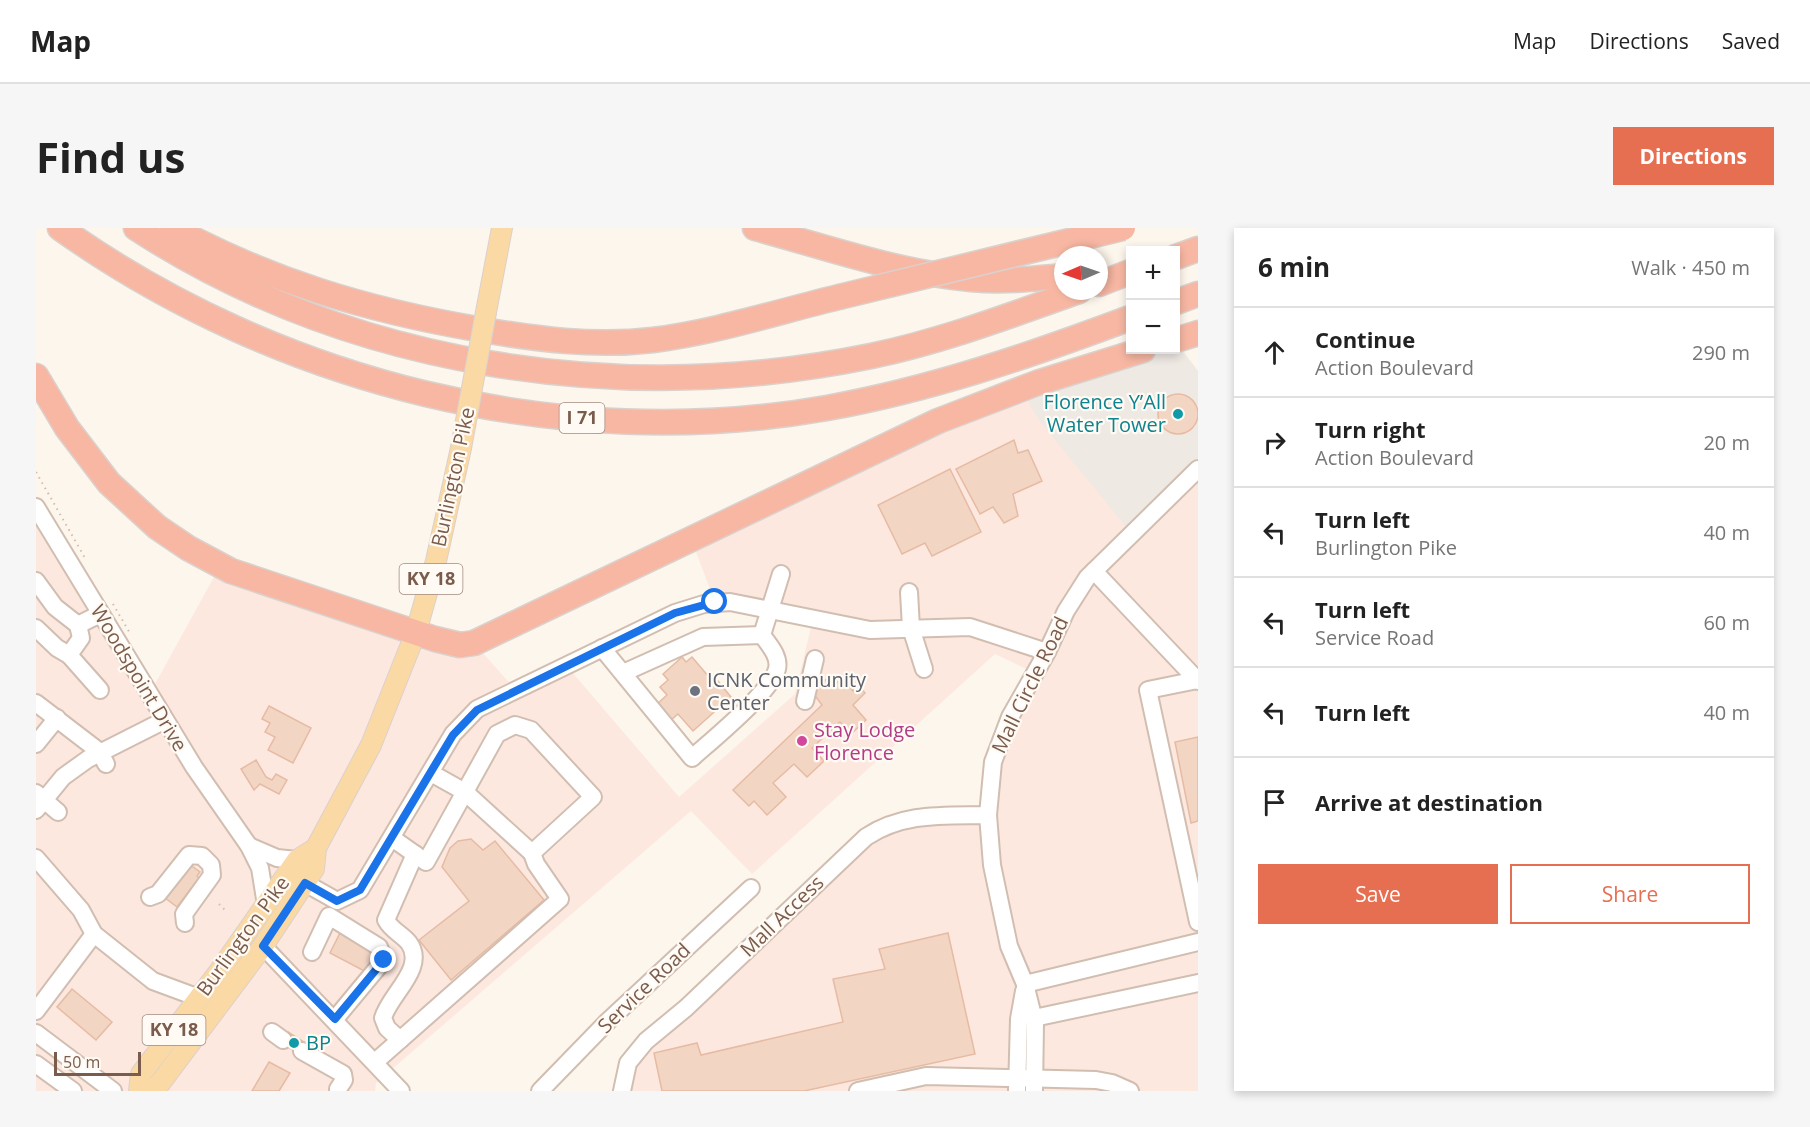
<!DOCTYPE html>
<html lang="en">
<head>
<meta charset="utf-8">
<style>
  :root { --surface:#fff; --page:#f6f6f6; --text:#222; --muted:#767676; --line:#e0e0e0; --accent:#e76f51 }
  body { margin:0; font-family:"Open Sans",sans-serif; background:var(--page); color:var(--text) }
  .controls { position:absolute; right:18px; top:18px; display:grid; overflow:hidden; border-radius:0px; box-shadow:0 3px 9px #0003 }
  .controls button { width:54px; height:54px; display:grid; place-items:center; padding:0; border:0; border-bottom:2px solid var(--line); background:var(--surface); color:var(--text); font:30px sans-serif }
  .compass { position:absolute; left:1018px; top:18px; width:54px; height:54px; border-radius:50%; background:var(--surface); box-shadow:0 3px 9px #0003; rotate:268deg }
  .scale { position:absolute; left:18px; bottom:15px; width:87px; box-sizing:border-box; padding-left:6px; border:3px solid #7a5c4d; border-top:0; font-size:16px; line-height:21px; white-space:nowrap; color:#7a5c4d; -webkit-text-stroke:4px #fffaf3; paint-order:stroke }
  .stop { position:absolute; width:18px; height:18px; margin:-14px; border:4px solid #1a73e8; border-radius:50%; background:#fff }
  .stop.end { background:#1a73e8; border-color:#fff; box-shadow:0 2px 6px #0008 }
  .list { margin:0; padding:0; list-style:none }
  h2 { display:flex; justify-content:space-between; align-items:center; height:78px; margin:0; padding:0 24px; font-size:26px }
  h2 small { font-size:20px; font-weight:400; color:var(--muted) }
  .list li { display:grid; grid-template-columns:39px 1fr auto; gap:18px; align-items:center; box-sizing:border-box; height:90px; padding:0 24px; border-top:2px solid var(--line) }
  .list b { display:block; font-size:22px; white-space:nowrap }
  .list p { margin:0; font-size:20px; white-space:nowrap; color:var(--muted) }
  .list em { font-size:20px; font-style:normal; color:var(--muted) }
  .actions { display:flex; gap:12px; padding:18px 24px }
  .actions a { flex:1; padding:14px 0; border:2px solid var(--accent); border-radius:0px; text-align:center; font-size:21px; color:var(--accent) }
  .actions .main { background:var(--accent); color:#fff }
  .icon { flex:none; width:33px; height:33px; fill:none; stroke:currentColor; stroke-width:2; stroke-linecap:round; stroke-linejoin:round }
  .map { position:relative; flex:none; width:1162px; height:863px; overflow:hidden; border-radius:0px }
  header { display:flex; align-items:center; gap:36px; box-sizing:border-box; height:84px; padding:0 30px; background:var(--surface); border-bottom:2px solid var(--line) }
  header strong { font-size:28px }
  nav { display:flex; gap:33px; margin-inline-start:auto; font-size:21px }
  .intro { display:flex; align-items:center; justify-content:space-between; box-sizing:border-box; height:144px; padding:0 36px }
  h1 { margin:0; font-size:42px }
  .button { padding:15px 27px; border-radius:0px; background:var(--accent); color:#fff; font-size:21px; font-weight:700 }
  main { display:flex; gap:36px; padding:0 36px }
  aside { flex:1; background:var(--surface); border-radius:0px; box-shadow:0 3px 9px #0003 }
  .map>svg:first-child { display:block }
  .commercial { fill:#fde8e0; fill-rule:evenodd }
  .industrial { fill:#efe9e4 }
  .building { fill:#f3d5c3; stroke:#e6bba3; stroke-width:1.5 }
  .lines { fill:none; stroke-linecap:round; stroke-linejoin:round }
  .minor-casing { stroke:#d1beb0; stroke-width:20 }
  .major-casing { stroke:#dad1cd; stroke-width:22 }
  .highway-casing { stroke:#dad1cd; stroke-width:27 }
  .path { stroke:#d9b8a5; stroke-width:2; stroke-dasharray:1.5 4.5; stroke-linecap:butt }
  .minor { stroke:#fff; stroke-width:16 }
  .major { stroke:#fbd9a5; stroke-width:20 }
  .highway { stroke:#f7b7a3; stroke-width:24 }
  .major-bridge-casing { stroke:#dad1cd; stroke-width:22; stroke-linecap:butt }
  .highway-bridge-casing { stroke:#dad1cd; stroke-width:27; stroke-linecap:butt }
  .major-bridge { stroke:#fbd9a5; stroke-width:20 }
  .highway-bridge { stroke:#f7b7a3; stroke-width:24 }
  .route { stroke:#1a73e8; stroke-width:8 }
  .culture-dot { fill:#0f9aa8; stroke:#fffaf3; stroke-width:2 }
  .worship-dot { fill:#6b7280; stroke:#fffaf3; stroke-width:2 }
  .hotel-dot { fill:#d1479c; stroke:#fffaf3; stroke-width:2 }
  .labels { text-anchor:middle; stroke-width:4.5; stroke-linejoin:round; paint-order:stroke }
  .shield { fill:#fffaf3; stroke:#a28b7f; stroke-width:1.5 }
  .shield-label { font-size:18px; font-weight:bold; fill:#7a5c4d }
  .culture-label { font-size:20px; fill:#0d838f; stroke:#fffaf3; text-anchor:end }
  .street-label { font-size:20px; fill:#7a5c4d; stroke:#fffaf3 }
  .worship-label { font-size:20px; fill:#5b616d; stroke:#fffaf3; text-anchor:start }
  .hotel-label { font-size:20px; fill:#b23c85; stroke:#fffaf3; text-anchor:start }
</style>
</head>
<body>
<header>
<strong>Map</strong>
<nav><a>Map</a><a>Directions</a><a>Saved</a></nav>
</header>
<div class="intro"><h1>Find us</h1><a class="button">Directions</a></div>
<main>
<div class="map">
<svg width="1162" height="863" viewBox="0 0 1162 863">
  <rect width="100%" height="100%" fill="#fdf6ec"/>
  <path class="commercial" d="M 984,161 L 1162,241 L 1162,863 L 586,863 L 589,844 L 845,599 L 952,587 L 955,552 L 999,445 L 959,426 L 716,646 L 655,583 L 340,855 L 339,863 L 0,863 L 0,279 L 113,467 L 184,338 L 438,415 L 479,461 L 530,437 L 643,569 L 759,466 L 777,391 L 679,374 L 655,311 ZM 990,759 L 998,851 L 988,851 Z"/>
  <polygon class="industrial" points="1140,114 1162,143 1162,241 1096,306 1005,195 984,161 1107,122 1140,122"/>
  <g class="building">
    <circle cx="1142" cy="186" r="20"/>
    <polygon points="978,212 982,225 992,222 1006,253 977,266 982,288 968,295 957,279 944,286 920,241"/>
    <polygon points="914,241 945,304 896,328 889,315 866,326 842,277"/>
    <polygon points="646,429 650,434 656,429 679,456 682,453 695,469 657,503 642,486 634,493 620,477 631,467 624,459 632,452 627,446"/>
    <polygon points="794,447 807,459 810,455 817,463 821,456 829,465 817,477 830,492 815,506 804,494 776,520 788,533 771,549 758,536 737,555 750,569 731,587 718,573 713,578 697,562 786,477 777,465"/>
    <polygon points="233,478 275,500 257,535 232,522 239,509 229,504 234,495 226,491"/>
    <polygon points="1162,509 1162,593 1155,595 1139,514"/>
    <polygon points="220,532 230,549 236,552 240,546 251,552 243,566 224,556 218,562 205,541"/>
    <polygon points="435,611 447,622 459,613 508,672 415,752 383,712 433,673 406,639 414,620 422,613"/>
    <polygon points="149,633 164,644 161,648 163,650 141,679 128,669"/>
    <polygon points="306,701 342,726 332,745 294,725"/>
    <polygon points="912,705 939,826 768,863 626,863 618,825 661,815 665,827 807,794 797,751 849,741 843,721"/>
    <polygon points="36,761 76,794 60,812 21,779"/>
    <polygon points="252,804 271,816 264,827 246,815"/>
    <polygon points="233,834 254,845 243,863 216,863"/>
  </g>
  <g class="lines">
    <defs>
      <g id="minor">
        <polyline points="0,279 158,539 213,618 224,640 230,677"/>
        <polyline points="1058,343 1162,453"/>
        <polyline points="0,353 19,379 42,397 64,386"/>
        <polyline points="873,364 875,400 888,441"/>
        <polyline points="42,397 45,410 33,427 64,462"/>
        <polyline points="0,400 21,420 33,427"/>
        <path d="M 566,420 L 656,530 C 676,512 735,464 741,441 C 744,428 733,417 726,407 L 745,346"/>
        <polyline points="587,445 667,409 726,407"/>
        <polyline points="1161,452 1112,462 1162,694"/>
        <polyline points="769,473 779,431"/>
        <polyline points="0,475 64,524 70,536"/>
        <polyline points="0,516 21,490"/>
        <polyline points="395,545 429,564 496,625"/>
        <polyline points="0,565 22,584"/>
        <polyline points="0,582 27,549 52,531 129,492"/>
        <polyline points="213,618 241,630 261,632"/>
        <polyline points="0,630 45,682 58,706 117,753 163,770"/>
        <polyline points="269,655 301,673 324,662 417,506 441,481 639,385 668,376 694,374 834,402 934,399 1011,424"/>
        <polyline points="114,669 122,666 153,627 166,628 175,637 176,647 148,686 149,695"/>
        <polyline points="227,718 365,863"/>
        <polyline points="276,724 293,688 343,719 348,732 299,791"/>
        <polyline points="989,756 1162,714"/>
        <polyline points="0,783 58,706"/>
        <polyline points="998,790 1162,755"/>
        <polyline points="236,804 247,812"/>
        <polyline points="0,805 77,863"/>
        <path d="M 364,812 L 351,800 L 347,790 C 353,767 391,740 373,715 C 366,706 356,703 350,692 L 379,626"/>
        <polyline points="266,823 307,846 308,852 302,861"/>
        <polyline points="339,834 524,671 500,636 496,625 557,569 495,502 479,497 461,506 390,634 356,610"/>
        <polyline points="0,836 37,863"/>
        <polyline points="504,863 572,793 715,660"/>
        <path d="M 586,863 L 592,835 L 610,813 L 650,780 L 830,609 C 868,584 908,588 952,587"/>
        <polyline points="822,863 890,848 1060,852 1076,855 1094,863"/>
        <polyline points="981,863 983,791 988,763"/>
        <polyline points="998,863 999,796 989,756 973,718 956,637 952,587 957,534 974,489 1011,424 1030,383 1051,350 1162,241"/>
      </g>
      <g id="major">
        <polyline points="450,84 466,0"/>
        <polyline points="103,863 105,846 182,745 261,632 280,620"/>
        <polyline points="106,863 122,858 227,718 278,641 280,620 335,517 380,404 400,333 425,220"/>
      </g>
      <g id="highway">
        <path d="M 24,0 C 242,155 525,227 791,180 C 896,161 995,127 1094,90"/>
        <path d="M 100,0 C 316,140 586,179 835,128 C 907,113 975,87 1043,63"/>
        <path d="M 136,0 C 234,53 331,82 441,101 C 500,111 557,119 617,112 C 680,104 741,84 803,69"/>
        <path d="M 719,0 C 790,19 862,45 935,51 C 966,54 996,51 1027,48"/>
        <polyline points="1140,29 1162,21"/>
        <polyline points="1063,56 1094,44"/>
        <polyline points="1140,74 1162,66"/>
        <polyline points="1140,112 1162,105"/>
        <polyline points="0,148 31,200 73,255 121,299 152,320 195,343 399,411 424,417 438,415 902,193 1001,155 1107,122"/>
      </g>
    </defs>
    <use href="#minor" class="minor-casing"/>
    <use href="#major" class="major-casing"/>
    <use href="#highway" class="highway-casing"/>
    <g class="path">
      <polyline points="0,244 49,330"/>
      <polyline points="77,376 95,407"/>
      <polyline points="183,676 189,682"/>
    </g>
    <use href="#minor" class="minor"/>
    <use href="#major" class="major"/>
    <use href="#highway" class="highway"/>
    <defs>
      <polyline id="major-bridge" points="425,220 450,84"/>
      <polyline id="highway-bridge" points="803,69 1087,0"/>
    </defs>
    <use href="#major-bridge" class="major-bridge-casing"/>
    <use href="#highway-bridge" class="highway-bridge-casing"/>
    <use href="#major-bridge" class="major-bridge"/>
    <use href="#highway-bridge" class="highway-bridge"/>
  </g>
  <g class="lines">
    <polyline class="route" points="348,732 299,791 227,718 269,655 301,673 324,662 417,507 441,482 639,385 679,374"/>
  </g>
  <g class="culture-dot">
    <circle cx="1142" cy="186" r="6"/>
    <circle cx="258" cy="815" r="6"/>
  </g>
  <circle class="worship-dot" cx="659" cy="463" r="6"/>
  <circle class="hotel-dot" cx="766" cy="513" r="6"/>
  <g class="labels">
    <g class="shield">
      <rect x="523.5" y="175" width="45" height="30" rx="4.5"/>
      <rect x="363.5" y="336" width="63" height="30" rx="4.5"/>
      <rect x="106.5" y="787" width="63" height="30" rx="4.5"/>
    </g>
    <g class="shield-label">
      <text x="546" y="196">I 71</text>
      <text x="395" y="357">KY 18</text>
      <text x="138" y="808">KY 18</text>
    </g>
    <g class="culture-label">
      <text x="1130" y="181">Florence Y’All<tspan x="1130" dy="23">Water Tower</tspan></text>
      <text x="270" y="822" text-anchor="start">BP</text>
    </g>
    <g class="street-label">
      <text transform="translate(417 249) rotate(-78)" y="7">Burlington Pike</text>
      <text transform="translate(103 450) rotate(59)" y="7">Woodspoint Drive</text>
      <text transform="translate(994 457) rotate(-64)" y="7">Mall Circle Road</text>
      <text transform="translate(746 688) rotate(-44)" y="7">Mall Access</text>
      <text transform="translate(207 708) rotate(-54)" y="7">Burlington Pike</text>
      <text transform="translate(608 760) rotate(-44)" y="7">Service Road</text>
    </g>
    <g class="worship-label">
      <text x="671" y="459">ICNK Community<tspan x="671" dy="23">Center</tspan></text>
    </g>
    <g class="hotel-label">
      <text x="778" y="509">Stay Lodge<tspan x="778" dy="23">Florence</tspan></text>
    </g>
  </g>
</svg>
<div class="controls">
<button>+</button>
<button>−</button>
</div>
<svg class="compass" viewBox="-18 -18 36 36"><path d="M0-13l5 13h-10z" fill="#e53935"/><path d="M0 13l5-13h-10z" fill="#767676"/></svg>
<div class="scale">50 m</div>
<div class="stop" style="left:679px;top:374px"></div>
<div class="stop end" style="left:348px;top:732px"></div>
</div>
<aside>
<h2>6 min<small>Walk · 450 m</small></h2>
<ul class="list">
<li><svg class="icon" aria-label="ahead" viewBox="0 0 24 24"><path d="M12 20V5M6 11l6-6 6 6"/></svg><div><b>Continue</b><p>Action Boulevard</p></div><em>290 m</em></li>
<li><svg class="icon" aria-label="right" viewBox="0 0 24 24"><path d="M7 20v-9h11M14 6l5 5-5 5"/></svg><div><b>Turn right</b><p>Action Boulevard</p></div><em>20 m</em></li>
<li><svg class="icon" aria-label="left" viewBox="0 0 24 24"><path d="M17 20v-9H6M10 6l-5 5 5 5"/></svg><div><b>Turn left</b><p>Burlington Pike</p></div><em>40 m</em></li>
<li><svg class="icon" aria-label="left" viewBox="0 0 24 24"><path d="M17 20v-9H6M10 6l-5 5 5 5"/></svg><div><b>Turn left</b><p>Service Road</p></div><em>60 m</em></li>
<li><svg class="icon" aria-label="left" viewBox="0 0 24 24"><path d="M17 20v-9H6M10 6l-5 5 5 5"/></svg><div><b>Turn left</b></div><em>40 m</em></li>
<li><svg class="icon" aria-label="arrive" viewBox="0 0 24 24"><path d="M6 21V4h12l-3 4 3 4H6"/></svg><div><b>Arrive at destination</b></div></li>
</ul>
<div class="actions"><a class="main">Save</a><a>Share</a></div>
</aside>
</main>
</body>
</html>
